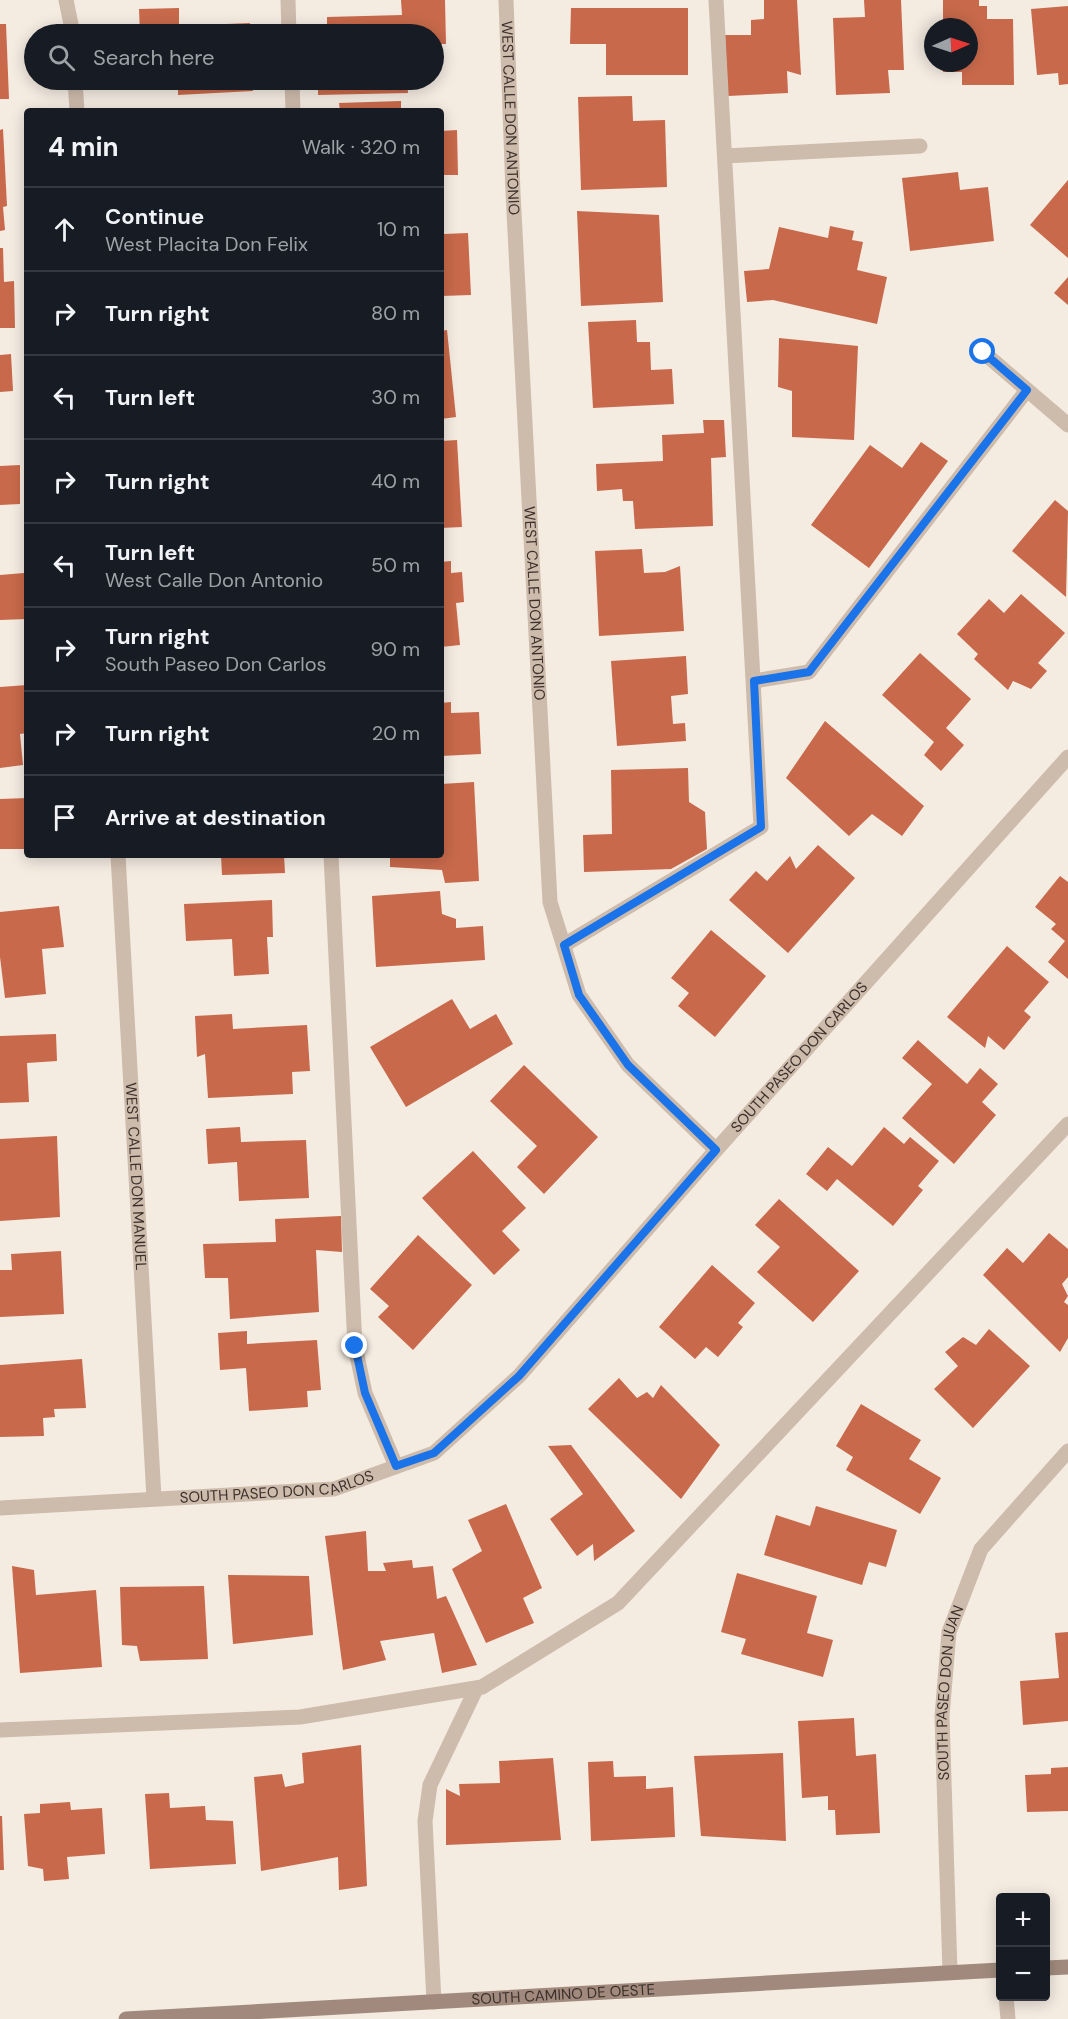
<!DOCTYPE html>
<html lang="en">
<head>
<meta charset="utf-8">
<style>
  :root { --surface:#171b24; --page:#242831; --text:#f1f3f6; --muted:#9ea1a6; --line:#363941 }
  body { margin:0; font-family:"DM Sans",sans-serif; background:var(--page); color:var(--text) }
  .controls { position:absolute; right:18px; bottom:18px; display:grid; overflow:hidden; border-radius:6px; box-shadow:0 3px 15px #0003 }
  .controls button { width:54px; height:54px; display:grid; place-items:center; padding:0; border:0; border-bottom:2px solid var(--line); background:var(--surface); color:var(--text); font:30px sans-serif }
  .compass { position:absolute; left:924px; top:18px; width:54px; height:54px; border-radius:50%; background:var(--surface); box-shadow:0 3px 15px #0003; rotate:87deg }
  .stop { position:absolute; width:18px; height:18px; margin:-14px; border:4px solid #1a73e8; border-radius:50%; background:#fff }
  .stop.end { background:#1a73e8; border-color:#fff; box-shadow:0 2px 6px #0008 }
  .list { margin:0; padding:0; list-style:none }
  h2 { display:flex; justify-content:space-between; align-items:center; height:78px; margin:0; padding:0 24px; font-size:26px }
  h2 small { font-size:20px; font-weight:400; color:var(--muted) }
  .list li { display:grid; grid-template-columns:39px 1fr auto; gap:18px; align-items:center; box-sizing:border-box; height:84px; padding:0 24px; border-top:2px solid var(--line) }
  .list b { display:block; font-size:22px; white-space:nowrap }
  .list p { margin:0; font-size:20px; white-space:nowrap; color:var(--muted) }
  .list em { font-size:20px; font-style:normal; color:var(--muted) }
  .icon { flex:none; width:33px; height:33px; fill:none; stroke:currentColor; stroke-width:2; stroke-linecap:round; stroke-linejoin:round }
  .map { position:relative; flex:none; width:1068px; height:2019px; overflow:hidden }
  .search { position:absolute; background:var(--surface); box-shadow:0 3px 15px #0003; left:24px; top:24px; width:420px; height:66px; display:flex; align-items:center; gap:15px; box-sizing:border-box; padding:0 21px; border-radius:33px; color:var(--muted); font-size:22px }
  .panel { position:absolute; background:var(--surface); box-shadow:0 3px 15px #0003; left:24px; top:108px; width:420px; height:750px; border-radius:6px }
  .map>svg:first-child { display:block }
  .building { fill:#c8694b }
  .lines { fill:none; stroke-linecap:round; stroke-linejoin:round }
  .lane { stroke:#cdbbac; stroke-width:15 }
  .street { stroke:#cdbbac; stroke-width:15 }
  .secondary { stroke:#a18a7d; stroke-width:15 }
  .route { stroke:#1a73e8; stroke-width:8 }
  .labels { text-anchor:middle; stroke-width:5; stroke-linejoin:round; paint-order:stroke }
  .street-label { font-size:15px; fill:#3b302b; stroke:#fbf5ee }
</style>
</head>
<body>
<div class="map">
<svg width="1068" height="2019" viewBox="0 0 1068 2019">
  <rect width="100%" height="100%" fill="#f4ebe1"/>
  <g class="building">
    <polygon points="401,0 445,0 446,44 434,44 434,34 327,34 327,17 402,15"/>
    <polygon points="764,0 797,0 801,75 787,71 788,93 728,96 725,35 751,35 751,20 764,19"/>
    <polygon points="864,0 901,0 904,70 888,70 890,93 836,95 833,18 865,17"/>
    <polygon points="943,0 979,0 979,6 987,6 987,19 1013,19 1014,85 962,85 962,72 943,72 943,63 969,63 969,27 943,27"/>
    <polygon points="1068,6 1068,84 1059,85 1058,73 1037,75 1031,9"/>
    <polygon points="179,8 179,26 250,23 250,34 140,34 139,9"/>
    <polygon points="571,8 688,8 688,75 606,75 606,44 570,44"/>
    <polygon points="0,24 6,24 9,99 0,99"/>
    <polygon points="178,80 252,80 253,91 178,95"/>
    <polygon points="318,80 407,80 408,93 318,95"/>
    <polygon points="632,96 633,121 665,120 667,187 581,190 578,97"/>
    <polygon points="401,101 401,111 340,111 339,103"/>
    <polygon points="3,129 7,206 3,207 5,230 0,231 0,130"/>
    <polygon points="457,130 458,175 441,175 441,131"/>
    <polygon points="958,172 960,190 988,187 994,241 910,251 902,178"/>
    <polygon points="1068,180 1068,258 1030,225"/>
    <polygon points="441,211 443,211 444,234 468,233 471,295 441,296"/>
    <polygon points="577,211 659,215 663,302 581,306"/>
    <polygon points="830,226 854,231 852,240 863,242 857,270 887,277 877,324 773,300 747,302 744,271 769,269 779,227 828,238"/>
    <polygon points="0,248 3,248 4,282 14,281 15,328 0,328"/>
    <polygon points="1068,277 1068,305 1054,293"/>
    <polygon points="636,320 637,342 650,342 651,370 672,369 674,404 593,408 588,322"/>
    <polygon points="447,330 456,417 441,419 441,331"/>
    <polygon points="779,338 858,346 854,440 792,437 792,391 778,387"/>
    <polygon points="11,354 13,391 0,392 0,355"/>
    <polygon points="703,420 724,420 726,457 711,458 713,526 635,529 633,501 623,501 622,489 597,491 596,464 663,461 662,435 704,433"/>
    <polygon points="457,440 462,527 441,528 441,441"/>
    <polygon points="921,442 948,461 869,568 811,525 870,445 902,468"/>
    <polygon points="20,465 20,504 0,505 0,466"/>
    <polygon points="1055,500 1068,511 1066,597 1012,551"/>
    <polygon points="642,549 644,573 665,572 680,566 684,631 599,636 595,551"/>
    <polygon points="451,561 451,573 462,572 464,602 456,603 460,645 441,647 441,562"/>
    <polygon points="24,573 27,619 0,620 0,575"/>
    <polygon points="1021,594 1065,633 1038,663 1047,671 1031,689 1013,681 1008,690 974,659 978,654 957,634 989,599 1004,613"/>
    <polygon points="920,653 971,699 946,728 964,745 941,771 924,755 934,742 882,695"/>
    <polygon points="686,656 688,694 671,696 673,724 685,723 686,741 617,746 611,661"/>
    <polygon points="27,685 27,733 20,734 23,765 0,768 0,687"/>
    <polygon points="451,702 451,713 479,712 481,754 441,756 441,703"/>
    <polygon points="825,721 924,806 902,836 872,814 849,836 786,778"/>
    <polygon points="688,768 689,802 705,812 707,849 671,869 584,872 583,835 612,834 611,770"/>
    <polygon points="474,782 479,881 445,883 442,870 390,867 390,855 441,855 441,784"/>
    <polygon points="27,798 27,849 0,849 0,799"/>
    <polygon points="818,845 855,878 788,953 729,900 756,871 767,881 790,856 796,869"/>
    <polygon points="221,855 284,855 285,873 222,875"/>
    <polygon points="1060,876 1068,882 1068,979 1048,962 1065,941 1051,929 1056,924 1035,907"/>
    <polygon points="440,891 442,914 456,919 456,928 483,926 485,960 376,967 372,896"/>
    <polygon points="272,900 273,937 267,937 269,974 234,976 232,939 186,941 184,904"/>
    <polygon points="59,906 64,947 42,949 46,994 5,998 0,957 0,912"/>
    <polygon points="711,930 766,976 715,1037 678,1006 689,993 671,978"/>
    <polygon points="1007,946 1049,982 1024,1011 1031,1017 1004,1050 988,1036 985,1048 947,1017"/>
    <polygon points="452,999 470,1029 496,1014 513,1044 406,1107 370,1047"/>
    <polygon points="232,1014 233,1029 307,1025 310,1071 292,1072 293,1094 208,1098 205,1054 197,1057 195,1016"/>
    <polygon points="56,1034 57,1061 27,1063 29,1102 0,1103 0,1036"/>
    <polygon points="918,1040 967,1084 980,1068 998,1084 982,1102 996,1115 954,1164 902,1118 932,1084 902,1058"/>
    <polygon points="524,1065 598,1137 544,1194 517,1167 537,1146 490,1101"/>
    <polygon points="240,1127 241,1142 306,1140 309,1198 239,1201 237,1162 208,1164 206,1129"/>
    <polygon points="884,1127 904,1144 910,1137 939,1161 918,1186 923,1190 893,1226 837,1179 827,1191 806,1174 828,1147 852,1166"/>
    <polygon points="57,1136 60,1217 0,1221 0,1139"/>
    <polygon points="473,1151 526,1208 502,1231 520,1250 494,1275 422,1198"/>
    <polygon points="779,1199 859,1271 813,1322 757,1272 780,1247 755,1225"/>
    <polygon points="341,1216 342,1252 316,1250 319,1312 230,1319 228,1278 205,1278 203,1244 276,1242 275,1219"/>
    <polygon points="1049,1233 1068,1249 1068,1277 1062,1284 1068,1296 1064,1302 1068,1305 1068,1338 1060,1352 983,1275 1007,1248 1023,1263"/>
    <polygon points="418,1235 472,1285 413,1350 378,1317 389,1306 370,1289"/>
    <polygon points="61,1251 64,1314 0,1317 0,1270 12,1270 11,1254"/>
    <polygon points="712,1265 755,1303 738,1323 743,1327 718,1357 706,1347 695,1359 659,1327"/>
    <polygon points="989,1329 1030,1366 973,1428 934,1389 958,1366 945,1352 963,1337 976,1345"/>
    <polygon points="247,1331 247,1344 317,1340 321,1390 307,1391 308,1407 249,1411 246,1368 220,1370 218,1333"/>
    <polygon points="82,1359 86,1408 54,1409 55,1417 43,1418 44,1436 0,1437 0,1365"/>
    <polygon points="619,1378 637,1398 647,1392 653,1398 661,1385 720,1445 681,1499 588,1409"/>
    <polygon points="861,1404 921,1440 909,1459 941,1478 920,1514 846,1470 853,1457 836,1446"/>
    <polygon points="571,1445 635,1531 594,1561 593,1544 577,1556 550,1519 583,1494 548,1446"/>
    <polygon points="506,1504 542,1588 523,1598 534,1623 486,1643 452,1569 482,1551 468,1520"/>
    <polygon points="816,1506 897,1530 886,1567 869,1562 862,1585 764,1555 776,1515 810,1526"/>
    <polygon points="366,1531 368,1571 386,1571 383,1563 412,1560 413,1568 433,1566 437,1599 446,1596 477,1665 442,1673 434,1633 380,1641 386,1660 343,1670 325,1536"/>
    <polygon points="12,1566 34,1570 36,1595 96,1590 102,1667 20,1673"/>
    <polygon points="737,1573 817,1596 807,1633 833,1640 823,1677 741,1654 746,1639 721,1632"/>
    <polygon points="228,1575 309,1576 313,1635 233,1644"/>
    <polygon points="204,1586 208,1659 140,1661 137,1646 122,1645 120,1587"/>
    <polygon points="1068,1632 1068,1721 1023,1725 1020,1681 1059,1678 1055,1633"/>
    <polygon points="854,1718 856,1756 876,1754 880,1833 836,1835 835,1810 828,1810 828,1796 802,1798 798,1721"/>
    <polygon points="361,1745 367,1886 339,1890 338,1857 261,1871 254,1777 282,1774 285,1787 304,1783 302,1753"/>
    <polygon points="783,1753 786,1841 701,1836 694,1756"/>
    <polygon points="553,1758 561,1840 446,1845 446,1789 460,1796 459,1784 500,1783 499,1761"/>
    <polygon points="613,1761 614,1777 646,1776 646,1789 673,1787 675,1837 591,1841 588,1762"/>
    <polygon points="1068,1767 1068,1811 1027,1812 1025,1775 1051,1774 1051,1768"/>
    <polygon points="169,1793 170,1808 205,1806 206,1820 233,1821 236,1864 150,1869 145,1794"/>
    <polygon points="70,1802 71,1810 102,1808 105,1854 67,1857 69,1879 44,1881 43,1869 28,1866 24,1814 40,1813 40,1804"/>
    <polygon points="0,1816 2,1816 4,1870 0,1870"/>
  </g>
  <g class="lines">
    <g class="lane">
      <polyline points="288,0 289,34"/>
      <polyline points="292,80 293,111"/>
      <polyline points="725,156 920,146"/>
      <polyline points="754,681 809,672 1027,390"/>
      <polyline points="331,855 355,1346 365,1393 396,1466"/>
      <polyline points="564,945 761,827 716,0"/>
      <polyline points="0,1730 300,1717 482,1687 618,1603 1068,1124"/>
      <polyline points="434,2002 425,1821 430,1785 476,1689"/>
    </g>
    <g class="street">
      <polyline points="66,0 73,34"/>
      <path id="s1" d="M 506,0 L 513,193 L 550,902 L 579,995 L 628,1065 L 716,1150"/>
      <polyline points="75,80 77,111"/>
      <polyline points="983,352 1068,425"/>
      <path id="s2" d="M 118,855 L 154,1498"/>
      <path id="s3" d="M 0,1508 L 334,1489 L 434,1453 L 519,1376 L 716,1150 L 1068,757"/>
      <path id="s4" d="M 950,1972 L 942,1716 L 949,1632 L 981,1549 L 1068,1451"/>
      <polyline points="1006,1996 1008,2019"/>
    </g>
    <g class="secondary">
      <polyline points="1046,1968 1068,1967"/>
      <path id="s5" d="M 126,2019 L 1000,1970"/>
    </g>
  </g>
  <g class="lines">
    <polyline class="route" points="355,1346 365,1393 396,1466 434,1453 519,1376 716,1150 628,1065 579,995 564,945 761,827 754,681 809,672 1027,390 983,352"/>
  </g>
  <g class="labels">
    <g class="street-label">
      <text dy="5" stroke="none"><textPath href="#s1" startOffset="118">WEST CALLE DON ANTONIO</textPath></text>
      <text dy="5" stroke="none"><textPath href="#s1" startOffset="604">WEST CALLE DON ANTONIO</textPath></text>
      <text dy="5" stroke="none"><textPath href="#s3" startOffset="980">SOUTH PASEO DON CARLOS</textPath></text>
      <text dy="5" stroke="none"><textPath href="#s2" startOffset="322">WEST CALLE DON MANUEL</textPath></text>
      <text dy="5" stroke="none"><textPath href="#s3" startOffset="278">SOUTH PASEO DON CARLOS</textPath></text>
      <text dy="5" stroke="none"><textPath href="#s4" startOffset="280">SOUTH PASEO DON JUAN</textPath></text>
      <text dy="5" stroke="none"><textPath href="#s5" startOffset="438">SOUTH CAMINO DE OESTE</textPath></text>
    </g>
  </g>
</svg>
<div class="controls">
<button>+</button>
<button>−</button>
</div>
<svg class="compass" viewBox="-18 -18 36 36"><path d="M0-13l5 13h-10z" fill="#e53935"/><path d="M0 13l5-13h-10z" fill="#9ea1a6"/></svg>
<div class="stop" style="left:983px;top:352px"></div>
<div class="stop end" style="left:355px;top:1346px"></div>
<div class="search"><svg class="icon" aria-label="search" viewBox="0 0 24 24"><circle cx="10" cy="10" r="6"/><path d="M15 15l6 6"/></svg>Search here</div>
<section class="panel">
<h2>4 min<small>Walk · 320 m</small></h2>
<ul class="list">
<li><svg class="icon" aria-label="ahead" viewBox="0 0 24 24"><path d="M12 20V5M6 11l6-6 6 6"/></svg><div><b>Continue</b><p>West Placita Don Felix</p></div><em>10 m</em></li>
<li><svg class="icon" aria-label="right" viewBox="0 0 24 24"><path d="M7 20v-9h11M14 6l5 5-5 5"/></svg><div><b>Turn right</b></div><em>80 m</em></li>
<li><svg class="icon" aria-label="left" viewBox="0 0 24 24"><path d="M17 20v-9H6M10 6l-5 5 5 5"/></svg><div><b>Turn left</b></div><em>30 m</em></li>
<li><svg class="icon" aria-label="right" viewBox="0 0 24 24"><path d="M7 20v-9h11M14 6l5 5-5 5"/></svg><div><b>Turn right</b></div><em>40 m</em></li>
<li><svg class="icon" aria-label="left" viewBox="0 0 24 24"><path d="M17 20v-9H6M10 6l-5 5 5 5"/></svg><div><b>Turn left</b><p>West Calle Don Antonio</p></div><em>50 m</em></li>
<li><svg class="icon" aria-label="right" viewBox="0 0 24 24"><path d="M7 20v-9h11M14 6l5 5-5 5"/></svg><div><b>Turn right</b><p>South Paseo Don Carlos</p></div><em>90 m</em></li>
<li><svg class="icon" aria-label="right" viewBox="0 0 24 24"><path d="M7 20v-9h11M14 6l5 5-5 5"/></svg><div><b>Turn right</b></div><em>20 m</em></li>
<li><svg class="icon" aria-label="arrive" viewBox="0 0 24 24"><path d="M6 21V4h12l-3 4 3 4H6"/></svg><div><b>Arrive at destination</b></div></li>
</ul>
</section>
</div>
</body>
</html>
